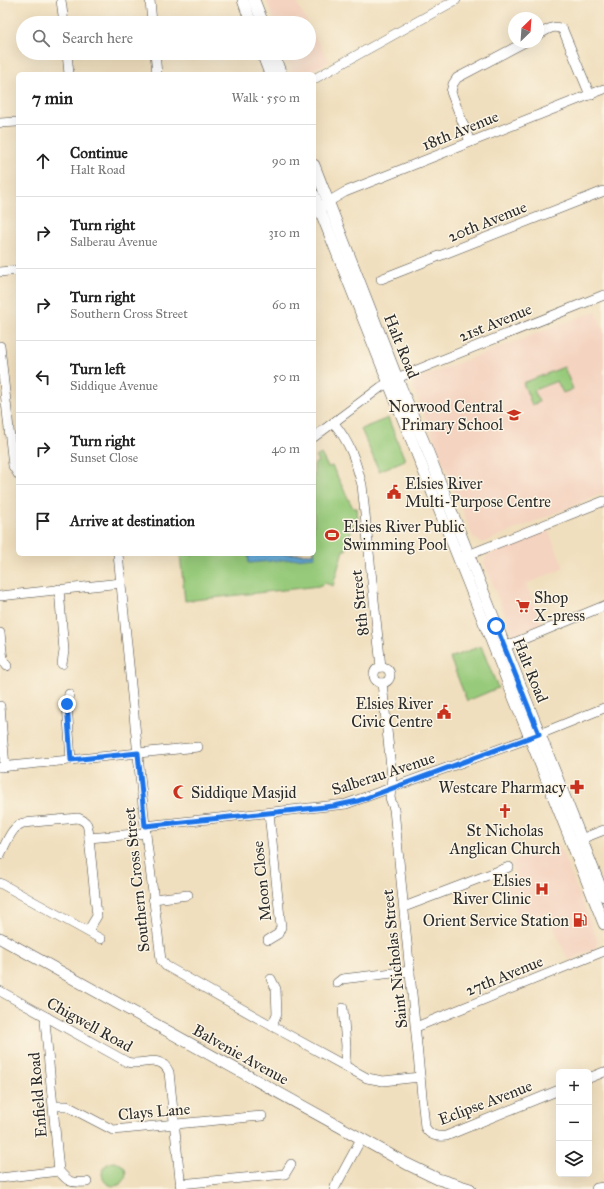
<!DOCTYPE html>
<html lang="en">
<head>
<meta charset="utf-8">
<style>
  :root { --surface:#fff; --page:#f2f2f2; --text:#222; --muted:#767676; --line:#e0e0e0 }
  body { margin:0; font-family:"IM FELL Great Primer",serif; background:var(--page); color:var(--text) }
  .controls { position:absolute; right:12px; bottom:12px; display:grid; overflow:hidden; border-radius:6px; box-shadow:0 4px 16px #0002 }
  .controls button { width:36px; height:36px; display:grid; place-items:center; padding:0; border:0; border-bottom:1px solid var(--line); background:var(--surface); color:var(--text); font:20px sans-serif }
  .compass { position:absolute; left:508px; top:12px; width:36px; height:36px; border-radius:50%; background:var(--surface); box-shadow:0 4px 16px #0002; rotate:25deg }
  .stop { position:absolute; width:12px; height:12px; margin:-9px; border:3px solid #1a73e8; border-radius:50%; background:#fff }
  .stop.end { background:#1a73e8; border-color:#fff; box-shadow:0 1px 4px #0008 }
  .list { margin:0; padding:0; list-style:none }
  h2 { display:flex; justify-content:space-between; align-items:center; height:52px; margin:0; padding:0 16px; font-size:17px }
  h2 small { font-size:13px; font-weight:400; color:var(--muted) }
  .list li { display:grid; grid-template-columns:26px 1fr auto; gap:12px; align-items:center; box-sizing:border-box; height:72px; padding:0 16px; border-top:1px solid var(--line) }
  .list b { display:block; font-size:15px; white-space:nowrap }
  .list p { margin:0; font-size:13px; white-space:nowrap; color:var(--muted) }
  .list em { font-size:13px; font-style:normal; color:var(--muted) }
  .icon { flex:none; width:22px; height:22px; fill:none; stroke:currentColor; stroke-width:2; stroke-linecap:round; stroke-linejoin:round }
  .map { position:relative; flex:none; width:604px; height:1189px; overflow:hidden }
  .search { position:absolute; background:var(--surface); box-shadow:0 4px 16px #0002; left:16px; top:16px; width:300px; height:44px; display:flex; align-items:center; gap:10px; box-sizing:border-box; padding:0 14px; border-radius:22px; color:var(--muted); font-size:15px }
  .panel { position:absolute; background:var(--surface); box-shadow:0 4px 16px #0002; left:16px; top:72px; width:300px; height:484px; border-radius:6px }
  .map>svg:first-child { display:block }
  .built { fill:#f4d3c0 }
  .green { fill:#97ca7a; stroke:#617a52 }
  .water { fill:#64abdb; stroke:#486b83 }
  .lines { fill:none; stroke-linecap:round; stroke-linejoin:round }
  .minor-casing { stroke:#494641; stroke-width:10 }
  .tertiary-casing { stroke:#494641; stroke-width:12 }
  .minor { stroke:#fff; stroke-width:9 }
  .tertiary { stroke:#fff; stroke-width:11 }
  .route { stroke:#1a73e8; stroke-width:5 }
  .labels { text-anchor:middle; stroke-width:3; stroke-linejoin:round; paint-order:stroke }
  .street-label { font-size:16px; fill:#2b2b2b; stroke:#fcf5e5 }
  .poi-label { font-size:16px; fill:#2b2b2b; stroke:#fcf5e5; text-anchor:end }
</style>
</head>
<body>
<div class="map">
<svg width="604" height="1189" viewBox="0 0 604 1189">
  <rect width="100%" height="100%" fill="#fcf5e5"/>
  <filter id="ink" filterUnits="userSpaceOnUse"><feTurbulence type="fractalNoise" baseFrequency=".025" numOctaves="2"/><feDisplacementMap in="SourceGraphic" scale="8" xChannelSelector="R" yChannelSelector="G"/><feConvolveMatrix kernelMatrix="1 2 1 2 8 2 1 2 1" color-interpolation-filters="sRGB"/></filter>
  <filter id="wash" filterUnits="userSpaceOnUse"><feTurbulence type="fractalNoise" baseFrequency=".012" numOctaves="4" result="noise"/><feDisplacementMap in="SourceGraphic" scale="16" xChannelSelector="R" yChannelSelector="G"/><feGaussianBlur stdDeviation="0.9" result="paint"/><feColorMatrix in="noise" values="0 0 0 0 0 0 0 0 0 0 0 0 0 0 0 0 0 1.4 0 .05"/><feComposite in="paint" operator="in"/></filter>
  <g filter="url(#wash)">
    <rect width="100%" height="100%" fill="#f0dfbe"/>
    <g class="built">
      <polygon points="266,0 306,0 297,4 308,23 275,23"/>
      <polygon points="309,26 329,61 307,74 293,74 286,53 309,53"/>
      <polygon points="596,311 604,331 604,493 482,543 473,537 413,387 416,379"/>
      <polygon points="548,530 564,568 526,584 542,624 513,635 484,563 487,555"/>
      <polygon points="558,843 598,941 595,949 568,960 548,913 521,923 503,879 515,874 510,862"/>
    </g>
    <g class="green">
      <polygon points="564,367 573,389 563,393 557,381 534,390 539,402 532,405 523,383"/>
      <polygon points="388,418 405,460 379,471 361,429"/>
      <polygon points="321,454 328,467 332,466 353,508 357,508 358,519 354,520 346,550 343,550 333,586 325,583 319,586 185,601 180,554 314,554 314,464 318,462 316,457"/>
      <polygon points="481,646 498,688 467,701 450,658"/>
      <circle cx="114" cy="1174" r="12"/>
    </g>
    <polygon class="water" points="314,549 315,557 249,563 248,554 314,554"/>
  </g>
  <g filter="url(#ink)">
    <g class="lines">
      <defs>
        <g id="minor">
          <polyline points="61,0 64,23"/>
          <polyline points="150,0 152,23"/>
          <path d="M 538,35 C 546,31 554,23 563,30 L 590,95"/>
          <polyline points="67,53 69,74"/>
          <polyline points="155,53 157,74"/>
          <polyline points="314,79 456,0"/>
          <polyline points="0,123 17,122"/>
          <polyline points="470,142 451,92 453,84 457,78 525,42"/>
          <polyline points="314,213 328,202 345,192 604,89"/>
          <polyline points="0,272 18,270"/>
          <polyline points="381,279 604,191"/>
          <polyline points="0,346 13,466 18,474"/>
          <path d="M 334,423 C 351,445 355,459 362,485 L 381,667"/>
          <polyline points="314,437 381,387 397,378 604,295"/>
          <polyline points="118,554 145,826 161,960 166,966 272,1026 367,1078 383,1081 420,1077"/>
          <polyline points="463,557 604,501"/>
          <polyline points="59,589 64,651 62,664"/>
          <polyline points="0,596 121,583"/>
          <polyline points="0,633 3,660 7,666"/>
          <polyline points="504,647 604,606"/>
          <circle cx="382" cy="675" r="8"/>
          <path d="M 382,683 L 392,777 L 390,798 L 394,809 L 425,1127 C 430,1136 437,1137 446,1136 L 559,1090"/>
          <polyline points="69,694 67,704 71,760"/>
          <polyline points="0,706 5,767"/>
          <polyline points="0,767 198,747"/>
          <polyline points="145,826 346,804 530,738 604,708"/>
          <polyline points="581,839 604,830"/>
          <path d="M 0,855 C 6,844 11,827 23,823 L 78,818 C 89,822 88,827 89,838"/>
          <polyline points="0,883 101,939"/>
          <polyline points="153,899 188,895"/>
          <polyline points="404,907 509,867"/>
          <polyline points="88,931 97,916 89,838 146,833"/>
          <polyline points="268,940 278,934 281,927 269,813"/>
          <polyline points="271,979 276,989 277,1014 272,1026"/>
          <polyline points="337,983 342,979 410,971"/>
          <path d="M 0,991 L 127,1062 C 142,1067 160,1052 169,1072 L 181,1189"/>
          <polyline points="343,1008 346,1046 345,1065"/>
          <path d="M 47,1017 L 45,1021 L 59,1171 C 69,1183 71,1183 87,1182"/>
          <polyline points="416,1027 604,951"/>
          <polyline points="589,1078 604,1072"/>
          <polyline points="54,1106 67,1106 113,1130 262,1116"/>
          <polyline points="0,1178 59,1171"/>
          <polyline points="180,1184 285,1174 291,1164"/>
          <polyline points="334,1189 361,1139"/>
        </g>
        <g id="tertiary">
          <polyline points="243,0 251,23"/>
          <polyline points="254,0 263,23"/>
          <polyline points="262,53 270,74"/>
          <polyline points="273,53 281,74"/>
          <polyline points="314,165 397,378 426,447 604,896"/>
          <polyline points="314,195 604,924"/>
          <polyline points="0,938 407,1164 438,1179 470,1189"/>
          <polyline points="597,1189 604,1188"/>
        </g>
      </defs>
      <use href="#minor" class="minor-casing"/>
      <use href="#tertiary" class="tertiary-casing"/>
      <use href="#minor" class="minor"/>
      <use href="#tertiary" class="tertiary"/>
    </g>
  </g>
  <g class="lines" filter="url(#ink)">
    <polyline class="route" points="67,704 71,760 138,753 145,826 334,806 358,801 539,734 496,626"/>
  </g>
  <defs>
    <symbol id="school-bare" viewBox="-9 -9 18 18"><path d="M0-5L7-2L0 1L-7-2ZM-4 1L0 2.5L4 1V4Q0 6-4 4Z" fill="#c8321e" stroke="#fcf5e5" stroke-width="2.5" paint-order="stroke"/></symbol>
    <symbol id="civic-bare" viewBox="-9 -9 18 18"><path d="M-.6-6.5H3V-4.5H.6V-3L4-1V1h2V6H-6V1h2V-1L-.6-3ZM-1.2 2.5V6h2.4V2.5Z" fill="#c8321e" stroke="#fcf5e5" stroke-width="2.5" paint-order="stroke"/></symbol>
    <symbol id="stadium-bare" viewBox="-9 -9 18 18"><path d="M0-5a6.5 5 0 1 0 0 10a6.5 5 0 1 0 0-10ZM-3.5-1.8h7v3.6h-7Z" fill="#c8321e" stroke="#fcf5e5" stroke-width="2.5" paint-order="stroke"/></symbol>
    <symbol id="supermarket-bare" viewBox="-9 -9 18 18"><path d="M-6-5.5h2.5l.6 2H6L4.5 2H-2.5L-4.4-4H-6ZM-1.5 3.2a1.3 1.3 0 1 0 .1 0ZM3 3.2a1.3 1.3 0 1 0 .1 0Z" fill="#c8321e" stroke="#fcf5e5" stroke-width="2.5" paint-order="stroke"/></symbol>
    <symbol id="pharmacy-bare" viewBox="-9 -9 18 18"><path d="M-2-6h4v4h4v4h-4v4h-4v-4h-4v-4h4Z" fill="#c8321e" stroke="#fcf5e5" stroke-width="2.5" paint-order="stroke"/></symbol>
    <symbol id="mosque-bare" viewBox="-9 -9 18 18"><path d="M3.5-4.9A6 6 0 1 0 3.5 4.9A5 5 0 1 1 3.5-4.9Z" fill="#c8321e" stroke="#fcf5e5" stroke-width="2.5" paint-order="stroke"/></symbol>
    <symbol id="church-bare" viewBox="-9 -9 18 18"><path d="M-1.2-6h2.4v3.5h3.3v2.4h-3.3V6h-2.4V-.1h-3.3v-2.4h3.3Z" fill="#c8321e" stroke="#fcf5e5" stroke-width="2.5" paint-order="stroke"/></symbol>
    <symbol id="hospital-bare" viewBox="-9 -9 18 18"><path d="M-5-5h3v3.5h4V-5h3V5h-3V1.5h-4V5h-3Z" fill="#c8321e" stroke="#fcf5e5" stroke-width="2.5" paint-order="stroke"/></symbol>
    <symbol id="fuel-bare" viewBox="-9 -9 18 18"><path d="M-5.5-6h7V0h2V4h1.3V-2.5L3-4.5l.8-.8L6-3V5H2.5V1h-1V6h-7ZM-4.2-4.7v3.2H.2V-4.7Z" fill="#c8321e" stroke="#fcf5e5" stroke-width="2.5" paint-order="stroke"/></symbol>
  </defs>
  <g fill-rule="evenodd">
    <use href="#school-bare" x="504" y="405" width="20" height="20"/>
    <use href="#civic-bare" x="384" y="482" width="20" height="20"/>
    <use href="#stadium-bare" x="322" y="525" width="20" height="20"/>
    <use href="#supermarket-bare" x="513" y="596" width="20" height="20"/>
    <use href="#civic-bare" x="434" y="702" width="20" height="20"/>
    <use href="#pharmacy-bare" x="567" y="777" width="20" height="20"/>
    <use href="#mosque-bare" x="170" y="782" width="20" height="20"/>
    <use href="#church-bare" x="495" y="801" width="20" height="20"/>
    <use href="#hospital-bare" x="532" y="879" width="20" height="20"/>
    <use href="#fuel-bare" x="570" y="910" width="20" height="20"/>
  </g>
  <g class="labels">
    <g class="street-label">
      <text transform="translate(460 130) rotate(-22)" y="6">18th Avenue</text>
      <text transform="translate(487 221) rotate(-22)" y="6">20th Avenue</text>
      <text transform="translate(495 322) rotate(-22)" y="6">21st Avenue</text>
      <text transform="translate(402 346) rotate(68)" y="6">Halt Road</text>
      <text transform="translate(359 603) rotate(-96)" y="6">8th Street</text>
      <text transform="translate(531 670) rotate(68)" y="6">Halt Road</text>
      <text transform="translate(383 773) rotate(-18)" y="6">Salberau Avenue</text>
      <text transform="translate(136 880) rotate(-96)" y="6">Southern Cross Street</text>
      <text transform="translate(261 881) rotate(-96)" y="6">Moon Close</text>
      <text transform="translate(394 959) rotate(-96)" y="6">Saint Nicholas Street</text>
      <text transform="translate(504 975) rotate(-22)" y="6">27th Avenue</text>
      <text transform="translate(90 1024) rotate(29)" y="6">Chigwell Road</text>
      <text transform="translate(241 1054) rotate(29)" y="6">Balvenie Avenue</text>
      <text transform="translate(37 1095) rotate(-95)" y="6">Enfield Road</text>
      <text transform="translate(485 1102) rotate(-21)" y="6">Eclipse Avenue</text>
      <text transform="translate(154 1111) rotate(-5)" y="6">Clays Lane</text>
    </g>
    <g class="poi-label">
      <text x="503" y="412">Norwood Central<tspan x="503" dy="18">Primary School</tspan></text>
      <text x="405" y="489" text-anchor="start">Elsies River<tspan x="405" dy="18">Multi-Purpose Centre</tspan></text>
      <text x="343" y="532" text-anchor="start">Elsies River Public<tspan x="343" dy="18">Swimming Pool</tspan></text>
      <text x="534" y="603" text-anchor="start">Shop<tspan x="534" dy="18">X-press</tspan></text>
      <text x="433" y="709">Elsies River<tspan x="433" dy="18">Civic Centre</tspan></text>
      <text x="566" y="793">Westcare Pharmacy</text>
      <text x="191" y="798" text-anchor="start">Siddique Masjid</text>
      <text x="505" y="836" text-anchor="middle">St Nicholas<tspan x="505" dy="18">Anglican Church</tspan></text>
      <text x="531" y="886">Elsies<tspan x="531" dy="18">River Clinic</tspan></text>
      <text x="569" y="926">Orient Service Station</text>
    </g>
  </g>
</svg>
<div class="controls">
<button>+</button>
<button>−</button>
<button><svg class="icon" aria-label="layers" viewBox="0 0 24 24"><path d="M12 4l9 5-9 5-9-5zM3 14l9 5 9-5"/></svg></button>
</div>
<svg class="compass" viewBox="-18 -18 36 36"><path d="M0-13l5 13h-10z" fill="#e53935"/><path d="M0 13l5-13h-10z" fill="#767676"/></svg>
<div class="stop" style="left:496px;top:626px"></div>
<div class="stop end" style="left:67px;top:704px"></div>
<div class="search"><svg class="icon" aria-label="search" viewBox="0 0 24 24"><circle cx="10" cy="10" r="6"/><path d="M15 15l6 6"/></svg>Search here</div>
<section class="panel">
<h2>7 min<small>Walk · 550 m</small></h2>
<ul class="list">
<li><svg class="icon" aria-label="ahead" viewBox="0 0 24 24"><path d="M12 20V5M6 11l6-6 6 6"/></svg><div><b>Continue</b><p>Halt Road</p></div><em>90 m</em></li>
<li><svg class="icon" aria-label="right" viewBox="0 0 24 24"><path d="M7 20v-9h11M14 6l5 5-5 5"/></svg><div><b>Turn right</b><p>Salberau Avenue</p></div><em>310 m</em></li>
<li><svg class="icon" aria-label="right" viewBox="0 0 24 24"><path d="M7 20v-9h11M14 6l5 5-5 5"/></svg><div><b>Turn right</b><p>Southern Cross Street</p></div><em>60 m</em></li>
<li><svg class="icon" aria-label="left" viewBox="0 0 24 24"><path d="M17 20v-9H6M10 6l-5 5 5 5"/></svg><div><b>Turn left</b><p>Siddique Avenue</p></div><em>50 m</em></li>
<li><svg class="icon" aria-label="right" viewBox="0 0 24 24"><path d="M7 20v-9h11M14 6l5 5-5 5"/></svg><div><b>Turn right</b><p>Sunset Close</p></div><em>40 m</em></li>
<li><svg class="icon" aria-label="arrive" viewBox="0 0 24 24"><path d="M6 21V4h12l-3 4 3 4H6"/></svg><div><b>Arrive at destination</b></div></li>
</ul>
</section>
</div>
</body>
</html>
